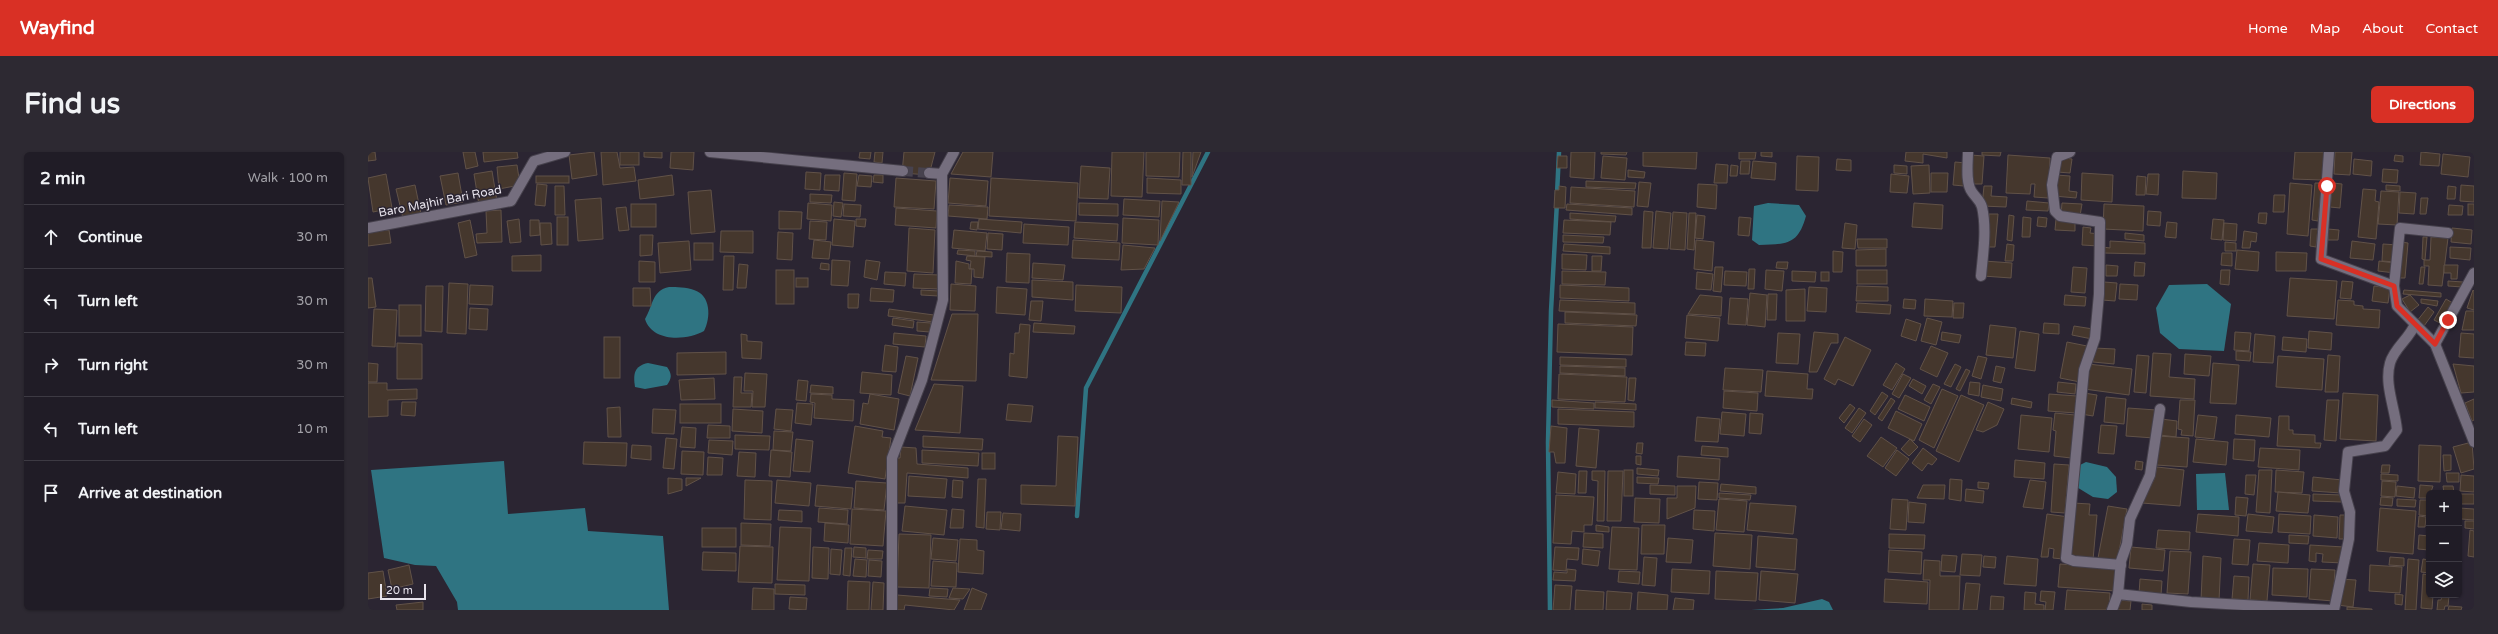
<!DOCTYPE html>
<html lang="en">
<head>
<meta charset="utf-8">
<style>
  :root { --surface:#201c26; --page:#2d2932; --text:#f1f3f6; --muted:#a2a1a7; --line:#3d3a43; --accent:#d93025 }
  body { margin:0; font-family:"Varela Round",sans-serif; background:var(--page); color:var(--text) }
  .controls { position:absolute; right:12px; bottom:12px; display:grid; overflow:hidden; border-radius:6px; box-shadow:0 1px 3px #0004 }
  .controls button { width:36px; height:36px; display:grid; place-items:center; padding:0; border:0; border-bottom:1px solid var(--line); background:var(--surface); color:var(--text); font:20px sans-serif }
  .scale { position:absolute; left:12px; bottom:10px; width:46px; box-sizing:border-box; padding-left:4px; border:2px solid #e7e3ec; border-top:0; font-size:11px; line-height:14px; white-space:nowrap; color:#e7e3ec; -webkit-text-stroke:3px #2b2532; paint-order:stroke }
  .stop { position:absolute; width:12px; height:12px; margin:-9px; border:3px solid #d93025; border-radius:50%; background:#fff }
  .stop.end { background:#d93025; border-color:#fff; box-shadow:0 1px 4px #0008 }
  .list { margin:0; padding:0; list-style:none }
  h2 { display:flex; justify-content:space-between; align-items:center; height:52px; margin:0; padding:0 16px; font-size:17px }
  h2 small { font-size:13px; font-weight:400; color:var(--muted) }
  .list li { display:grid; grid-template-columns:26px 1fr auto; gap:12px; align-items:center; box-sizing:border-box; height:64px; padding:0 16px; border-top:1px solid var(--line) }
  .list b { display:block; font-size:15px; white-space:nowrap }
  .list em { font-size:13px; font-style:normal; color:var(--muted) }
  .icon { flex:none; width:22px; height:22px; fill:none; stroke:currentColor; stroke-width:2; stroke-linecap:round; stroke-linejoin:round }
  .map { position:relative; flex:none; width:2106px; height:458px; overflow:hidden; border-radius:6px }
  header { display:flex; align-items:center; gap:24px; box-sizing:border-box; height:56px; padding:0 20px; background:var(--accent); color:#fff }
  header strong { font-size:19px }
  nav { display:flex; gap:22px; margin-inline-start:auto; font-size:14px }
  .intro { display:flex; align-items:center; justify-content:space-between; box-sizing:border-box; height:96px; padding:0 24px }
  h1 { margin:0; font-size:28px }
  .button { padding:10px 18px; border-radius:6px; background:var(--accent); color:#fff; font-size:14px; font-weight:700 }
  main { display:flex; gap:24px; padding:0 24px }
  aside { flex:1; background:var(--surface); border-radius:6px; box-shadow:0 1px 3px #0004 }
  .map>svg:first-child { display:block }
  .water { fill:#2f7482 }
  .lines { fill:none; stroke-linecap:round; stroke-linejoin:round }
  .stream { stroke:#2f7482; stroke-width:4.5 }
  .building { fill:#45372d; stroke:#615248 }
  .minor-tunnel { stroke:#47424e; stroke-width:10; stroke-dasharray:10 5; stroke-linecap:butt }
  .minor-casing { stroke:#46414c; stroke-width:12 }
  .minor { stroke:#756e7e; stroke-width:10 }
  .route { stroke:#d93025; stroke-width:5 }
  .labels { text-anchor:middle; stroke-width:3; stroke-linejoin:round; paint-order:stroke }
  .street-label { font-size:12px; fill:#e7e3ec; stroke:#2b2532 }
</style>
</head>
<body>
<header>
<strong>Wayfind</strong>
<nav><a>Home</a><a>Map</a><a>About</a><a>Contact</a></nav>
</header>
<div class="intro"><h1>Find us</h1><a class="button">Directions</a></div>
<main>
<aside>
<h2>2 min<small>Walk · 100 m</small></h2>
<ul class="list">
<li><svg class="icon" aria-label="ahead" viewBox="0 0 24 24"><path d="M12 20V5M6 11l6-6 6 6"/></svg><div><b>Continue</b></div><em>30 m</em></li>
<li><svg class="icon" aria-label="left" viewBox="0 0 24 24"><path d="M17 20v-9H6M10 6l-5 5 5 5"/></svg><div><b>Turn left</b></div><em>30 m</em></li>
<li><svg class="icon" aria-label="right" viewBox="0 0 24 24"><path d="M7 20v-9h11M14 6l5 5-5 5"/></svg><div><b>Turn right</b></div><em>30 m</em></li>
<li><svg class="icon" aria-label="left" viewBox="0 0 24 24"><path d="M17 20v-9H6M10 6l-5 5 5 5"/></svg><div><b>Turn left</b></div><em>10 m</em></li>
<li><svg class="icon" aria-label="arrive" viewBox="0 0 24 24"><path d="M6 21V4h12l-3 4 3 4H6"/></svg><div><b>Arrive at destination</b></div></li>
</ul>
</aside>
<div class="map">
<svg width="2106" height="458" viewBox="0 0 2106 458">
  <rect width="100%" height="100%" fill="#2b2532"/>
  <g class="water">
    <path d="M 1400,51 L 1431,53 L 1438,64 C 1430,93 1419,92 1391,93 L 1384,88 L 1386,54 Z"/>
    <polygon points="1839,132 1863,152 1856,199 1811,197 1792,181 1788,156 1801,133"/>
    <path d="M 301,135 C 309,135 318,135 326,138 C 343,143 343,166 336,179 C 318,189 284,190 277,167 C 285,154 284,138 301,135 Z"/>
    <path d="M 280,211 L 299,215 C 304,222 304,226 299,233 L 277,237 L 267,235 C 265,222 266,214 280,211 Z"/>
    <polygon points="136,309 140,362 217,356 220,379 295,384 301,458 90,458 89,450 68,414 47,413 16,406 3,318"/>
    <polygon points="1718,310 1739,315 1748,325 1749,340 1740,347 1725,345 1707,334 1710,314"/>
    <polygon points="1857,321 1861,358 1829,358 1828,322"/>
    <polygon points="1454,447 1461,450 1465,458 1383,458 1415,456"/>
  </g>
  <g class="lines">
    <g class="stream">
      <polyline points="1189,42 1191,0"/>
      <polyline points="709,364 718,236 840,0"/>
      <polyline points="1182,458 1180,290 1183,159 1189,50"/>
    </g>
  </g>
  <g class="building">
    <polygon points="0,0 7,0 8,8 0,9"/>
    <polygon points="95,0 107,0 110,14 98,17"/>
    <polygon points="115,0 149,0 150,6 116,10"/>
    <polygon points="226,0 229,23 204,27 201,3"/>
    <polygon points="233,0 249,0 252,16 266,15 268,29 235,33"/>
    <rect x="252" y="0" width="19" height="13"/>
    <polygon points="276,0 294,0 294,6 276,5"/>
    <polygon points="303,0 326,0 325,18 302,16"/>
    <polygon points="492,0 503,0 502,7 491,6"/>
    <polygon points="507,0 515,0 514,11 506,10"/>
    <polygon points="536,0 567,0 561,23 534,21"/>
    <polygon points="595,0 625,0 623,25 583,22"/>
    <polygon points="744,0 776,0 774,45 743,44"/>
    <polygon points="778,0 812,0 811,25 778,24"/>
    <polygon points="815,0 823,0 823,33 814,33"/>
    <polygon points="825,0 833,0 824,25"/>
    <polygon points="1203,0 1227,0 1226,27 1202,25"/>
    <polygon points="1233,0 1259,0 1258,3 1233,2"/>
    <polygon points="1275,0 1329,0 1328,17 1275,14"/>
    <polygon points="1371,0 1388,0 1387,7 1371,7"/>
    <polygon points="1393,0 1404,0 1404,5 1393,4"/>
    <polygon points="1538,0 1579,0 1579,6 1555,2 1555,11 1537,9"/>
    <polygon points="1614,0 1633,0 1632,4 1614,3"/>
    <polygon points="1927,0 1956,0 1954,28 1925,27"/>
    <polygon points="1967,0 1984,0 1982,23 1966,22"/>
    <polygon points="2053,0 2072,2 2071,14 2052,13"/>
    <polygon points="2075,2 2102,5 2100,25 2073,22"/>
    <polygon points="1603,3 1616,4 1614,32 1602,32"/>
    <polygon points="1640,3 1682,6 1680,46 1666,45 1667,32 1663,32 1662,42 1638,41"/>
    <polygon points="2027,3 2035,4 2035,10 2026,9"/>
    <polygon points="1190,4 1199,4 1199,16 1189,16"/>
    <polygon points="1235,4 1259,6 1257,28 1233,26"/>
    <polygon points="1429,4 1451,5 1450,39 1428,38"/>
    <polygon points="1690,5 1704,7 1702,21 1689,20"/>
    <polygon points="1469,7 1483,8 1483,19 1468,18"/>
    <polygon points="1986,7 2004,9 2003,24 1985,22"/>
    <polygon points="1373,9 1382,9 1381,22 1372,22"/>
    <polygon points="1385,9 1408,11 1407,28 1383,26"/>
    <polygon points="1587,10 1598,11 1596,34 1585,33"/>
    <polygon points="1348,12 1360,13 1359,31 1346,31"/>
    <polygon points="149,13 152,33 131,37 129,15"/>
    <polygon points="1363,13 1370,14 1369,24 1362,24"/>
    <polygon points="1526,13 1539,14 1539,22 1526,21"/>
    <polygon points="1561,13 1562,41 1545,42 1543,14"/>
    <polygon points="713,14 742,16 740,47 711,46"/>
    <polygon points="2015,17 2030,18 2029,31 2014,30"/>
    <polygon points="1260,18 1277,20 1276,26 1260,25"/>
    <polygon points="124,19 129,49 111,53 106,22"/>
    <polygon points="1815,19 1849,21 1848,47 1814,46"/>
    <polygon points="438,20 453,21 452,38 437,37"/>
    <polygon points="90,21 95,50 78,53 72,24"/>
    <polygon points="476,21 489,22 487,49 474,48"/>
    <polygon points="1563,21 1580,21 1579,40 1563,40"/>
    <polygon points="1714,21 1745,23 1744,50 1713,48"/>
    <polygon points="18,22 24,56 5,60 0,26"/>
    <polygon points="1523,22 1541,24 1539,41 1522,40"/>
    <polygon points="1780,22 1791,22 1790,43 1778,42"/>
    <polygon points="304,23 306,43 272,47 270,28"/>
    <polygon points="457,23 472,23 471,39 456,38"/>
    <polygon points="491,23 504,24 503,35 489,34"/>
    <polygon points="506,23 515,23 515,31 505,30"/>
    <polygon points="1688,23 1702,24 1701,39 1709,40 1708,46 1686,44"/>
    <rect x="168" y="24" width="33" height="7"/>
    <polygon points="1769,24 1778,25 1777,43 1768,43"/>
    <polygon points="528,26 568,29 566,57 526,55"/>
    <polygon points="582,26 620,29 618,54 580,51"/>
    <polygon points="623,26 710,31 708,69 621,64"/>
    <polygon points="779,26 813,28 813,42 779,41"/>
    <polygon points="1218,29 1268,31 1267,37 1218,35"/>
    <polygon points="1271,30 1283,31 1280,55 1269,54"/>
    <polygon points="1922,31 1944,33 1940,84 1919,82"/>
    <polygon points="1947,31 1954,31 1950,69 1944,68"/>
    <polygon points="1965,31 1974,32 1972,56 1962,55"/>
    <polygon points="169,32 179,33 177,54 167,53"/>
    <polygon points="1330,32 1349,33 1348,57 1329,55"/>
    <polygon points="47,33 53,62 35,66 28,37"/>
    <polygon points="2018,33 2032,34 2032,39 2018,38"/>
    <polygon points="2093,33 2106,34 2106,50 2092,49"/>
    <polygon points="187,34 196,34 197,63 187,63"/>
    <polygon points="1191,34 1198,35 1197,56 1186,56 1187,38 1191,38"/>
    <polygon points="1616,34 1624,34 1623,44 1639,45 1638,55 1614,54"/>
    <polygon points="2080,34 2088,35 2087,47 2079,47"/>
    <polygon points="1203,35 1267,39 1266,55 1202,51"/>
    <polygon points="1995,37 2008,38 2007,49 2011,50 2008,87 1990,85"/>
    <polygon points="343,38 347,80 323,82 320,40"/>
    <polygon points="2013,39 2031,40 2029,73 2010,72"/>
    <polygon points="2032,40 2048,41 2046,62 2031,61"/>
    <polygon points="442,42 464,43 463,51 442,50"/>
    <polygon points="1906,43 1917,43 1916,60 1905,60"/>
    <polygon points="233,46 235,87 210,89 207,48"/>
    <polygon points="2053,46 2060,46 2058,62 2052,62"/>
    <polygon points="756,47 792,49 791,65 755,63"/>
    <polygon points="794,49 811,50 792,89"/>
    <polygon points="1659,49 1681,51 1680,59 1658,58"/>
    <polygon points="466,50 475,51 473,65 465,64"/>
    <polygon points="440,51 464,53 463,69 439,67"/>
    <polygon points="711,51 750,52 750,64 711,63"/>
    <polygon points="1546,51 1575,53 1574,77 1544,75"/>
    <polygon points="1694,51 1714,52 1712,64 1693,63"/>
    <rect x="263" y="52" width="25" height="23"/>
    <polygon points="476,52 493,53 492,65 475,64"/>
    <polygon points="1199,52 1264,56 1264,63 1198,58"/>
    <polygon points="1736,52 1776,54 1775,79 1735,77"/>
    <rect x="2100" y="52" width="6" height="11"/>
    <polygon points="581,53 620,55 619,67 580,64"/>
    <polygon points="2081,53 2095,54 2094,63 2080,63"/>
    <polygon points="258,55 261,78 251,79 248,56"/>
    <polygon points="528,56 569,59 568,76 527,73"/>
    <polygon points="133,58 134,90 109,91 108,82 119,81 118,59"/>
    <polygon points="411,59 434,60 433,77 411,77"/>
    <polygon points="1276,59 1285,60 1283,96 1274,96"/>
    <polygon points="1288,59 1303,61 1300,97 1285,96"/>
    <polygon points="1780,59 1793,60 1792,74 1779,73"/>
    <polygon points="1305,60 1319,61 1317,98 1302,97"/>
    <polygon points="1202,61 1248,64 1247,70 1202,67"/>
    <polygon points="1321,61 1328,61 1326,98 1319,97"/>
    <polygon points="1891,61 1899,61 1898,72 1890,71"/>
    <polygon points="1621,62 1630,62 1627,95 1619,95"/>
    <polygon points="1329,63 1337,64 1335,87 1327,86"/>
    <polygon points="1641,63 1646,64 1644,89 1639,88"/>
    <rect x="189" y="65" width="11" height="28"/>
    <polygon points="1371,65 1383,66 1381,84 1370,83"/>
    <polygon points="1655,65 1663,66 1662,85 1654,85"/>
    <polygon points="1670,65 1679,66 1678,75 1669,74"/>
    <polygon points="755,66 791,68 790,93 754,91"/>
    <polygon points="151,67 153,90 142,91 139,69"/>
    <polygon points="466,67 487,69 485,95 464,93"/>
    <polygon points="488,67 498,67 497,75 488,74"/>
    <polygon points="611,67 654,70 653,81 610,77"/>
    <polygon points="1688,67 1707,68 1707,79 1687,78"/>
    <polygon points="1845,67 1856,68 1854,88 1843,87"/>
    <polygon points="102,68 109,103 97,106 90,71"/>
    <polygon points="162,68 171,68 172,83 162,84"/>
    <polygon points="1196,68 1243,70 1242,83 1195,81"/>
    <polygon points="442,69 459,70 458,88 441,87"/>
    <polygon points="603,70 610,70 609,78 602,77"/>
    <polygon points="707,70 750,72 749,89 706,86"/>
    <polygon points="1799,70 1809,71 1808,86 1797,85"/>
    <polygon points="172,71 183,71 184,92 173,93"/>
    <polygon points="1477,71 1489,73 1487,97 1474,96"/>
    <polygon points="1856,71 1869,72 1868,89 1855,88"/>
    <polygon points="656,72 701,75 700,93 655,91"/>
    <polygon points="1715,75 1723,76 1722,81 1732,82 1731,94 1714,93"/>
    <polygon points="541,76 567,78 565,121 539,119"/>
    <polygon points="2084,76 2104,78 2103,92 2083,90"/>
    <polygon points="1943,77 1950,77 1948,95 1942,94"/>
    <polygon points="1960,77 1971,78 1970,88 1960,88"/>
    <polygon points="21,78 23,91 0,94 0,80"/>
    <polygon points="586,78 619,81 617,99 584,96"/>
    <polygon points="353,79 385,79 385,101 352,100"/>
    <polygon points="1876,79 1889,81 1888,90 1883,89 1882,96 1874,96"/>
    <polygon points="410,80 425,81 424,108 409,107"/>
    <polygon points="620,81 635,82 634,98 619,97"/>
    <polygon points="1757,81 1776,83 1776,89 1757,87"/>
    <polygon points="272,83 285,83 284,103 272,104"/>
    <polygon points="1195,83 1236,85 1235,91 1195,90"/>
    <polygon points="2055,85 2059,85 2057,108 2054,107"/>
    <polygon points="2063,85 2080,86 2074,134 2060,133 2061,114 2056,114 2056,108 2062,108"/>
    <polygon points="1489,87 1519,87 1519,96 1490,96"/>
    <polygon points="446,88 463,90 461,107 444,106"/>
    <polygon points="705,88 752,91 751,108 704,106"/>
    <polygon points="1328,88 1346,90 1344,119 1326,117"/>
    <polygon points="321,89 323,118 292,121 290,91"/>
    <polygon points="1742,89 1777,91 1777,102 1735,101 1735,95 1742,96"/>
    <polygon points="1984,89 2007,92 2005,108 1982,106"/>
    <polygon points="1857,90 1868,91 1868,99 1857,99"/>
    <polygon points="2033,90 2040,91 2037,126 2030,126"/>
    <rect x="326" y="91" width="19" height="17"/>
    <polygon points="1196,92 1242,95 1242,102 1195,99"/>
    <polygon points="1639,92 1646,93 1645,109 1637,109"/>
    <polygon points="2015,92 2030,93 2028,110 2014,109"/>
    <polygon points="755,93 787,96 776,117 753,118"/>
    <polygon points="2082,95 2103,96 2102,108 2082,106"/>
    <polygon points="1518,97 1518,114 1488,114 1488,98"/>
    <polygon points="590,98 607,99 607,104 589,102"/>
    <polygon points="1869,98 1891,100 1890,119 1867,117"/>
    <polygon points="609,99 624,100 624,105 608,104"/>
    <polygon points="1465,99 1475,100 1474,120 1465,120"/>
    <polygon points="1908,100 1939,101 1938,119 1908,119"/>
    <polygon points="639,101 662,102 661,131 638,130"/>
    <polygon points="1854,101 1864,101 1864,114 1853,113"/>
    <polygon points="1194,102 1219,103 1218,118 1194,117"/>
    <polygon points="173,103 173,119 144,119 144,104"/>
    <polygon points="356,104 366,104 365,138 355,138"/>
    <polygon points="599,104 617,105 615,126 606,125 606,117 602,117 603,109 598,108"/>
    <polygon points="1224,104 1234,104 1233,119 1224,119"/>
    <polygon points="464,108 482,109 480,134 463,133"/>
    <polygon points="498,108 512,110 509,128 496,125"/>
    <polygon points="271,109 287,110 287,130 271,130"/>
    <polygon points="588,109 601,112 601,117 604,117 603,132 587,131"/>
    <polygon points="1616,109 1644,111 1643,126 1615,124"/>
    <polygon points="2011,109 2027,111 2027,121 2010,119"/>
    <polygon points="1409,110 1420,110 1419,117 1408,116"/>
    <polygon points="1767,110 1777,111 1776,124 1766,124"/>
    <polygon points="453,111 461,112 461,118 452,117"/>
    <polygon points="665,111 697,113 695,128 664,126"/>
    <polygon points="371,112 380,113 378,136 369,136"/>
    <polygon points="1738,113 1750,114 1749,124 1738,124"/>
    <polygon points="2076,113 2090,113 2089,127 2083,127 2083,121 2076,121"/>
    <polygon points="1347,115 1355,115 1353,140 1345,139"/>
    <polygon points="1705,115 1719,116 1717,141 1703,140"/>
    <polygon points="2053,115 2057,115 2055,132 2051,132"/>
    <polygon points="1381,117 1387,117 1386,137 1380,137"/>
    <rect x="408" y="118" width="18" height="34"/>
    <polygon points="1398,118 1416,119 1414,139 1397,137"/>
    <rect x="1489" y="118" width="30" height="14"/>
    <polygon points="1853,118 1862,118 1861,133 1852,132"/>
    <polygon points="1194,119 1238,120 1237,133 1194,132"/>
    <polygon points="1357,119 1379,120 1378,134 1356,133"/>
    <polygon points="1424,119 1448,120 1447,130 1424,129"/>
    <polygon points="517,120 538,121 537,134 516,132"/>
    <polygon points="1329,120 1345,122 1343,138 1328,137"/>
    <rect x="1453" y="120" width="8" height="9"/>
    <polygon points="546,122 572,123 571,137 545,136"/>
    <polygon points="0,126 4,126 8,155 0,156"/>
    <rect x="428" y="126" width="12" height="9"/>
    <polygon points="1922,126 1969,129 1966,167 1919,164"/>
    <polygon points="664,128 705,130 705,148 664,145"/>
    <polygon points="1974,129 1985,130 1983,147 1972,146"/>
    <polygon points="2080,129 2095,130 2094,135 2080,134"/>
    <polygon points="1736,130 1749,131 1747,149 1734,148"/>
    <polygon points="81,131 100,132 98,182 79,181"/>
    <polygon points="583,132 608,134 607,159 582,158"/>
    <polygon points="1752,132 1770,133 1769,148 1751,147"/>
    <polygon points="102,133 125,134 124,153 101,152"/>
    <polygon points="708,133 754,135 753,161 707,159"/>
    <polygon points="1192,133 1261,136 1261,149 1192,146"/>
    <polygon points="58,134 75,134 74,180 57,179"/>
    <polygon points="1489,134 1520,135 1520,149 1488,149"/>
    <polygon points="2006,134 2022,136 2020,151 2004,149"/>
    <polygon points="629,135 659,137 657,163 628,161"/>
    <polygon points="1441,135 1459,136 1458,160 1439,159"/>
    <polygon points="265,136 282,136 283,154 265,154"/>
    <polygon points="503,136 526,138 525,150 502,149"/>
    <polygon points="1437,137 1437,169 1418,169 1418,138"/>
    <polygon points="553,138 571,139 571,144 553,143"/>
    <polygon points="2036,138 2073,141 2073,145 2035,142"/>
    <polygon points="2105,138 2106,139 2106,158 2099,156"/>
    <polygon points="1382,141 1399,143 1397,175 1379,173"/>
    <polygon points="480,142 491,142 490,156 480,156"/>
    <polygon points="1400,142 1409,142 1408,168 1399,168"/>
    <polygon points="1332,143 1354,145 1353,164 1320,162"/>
    <polygon points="1697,143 1718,145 1717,154 1696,153"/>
    <polygon points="2042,143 2051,153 2042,160 2034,147"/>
    <polygon points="1362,146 1380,147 1378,173 1360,172"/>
    <polygon points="1536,147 1548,148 1547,157 1535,156"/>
    <polygon points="1557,147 1585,149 1584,165 1556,164"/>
    <polygon points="2053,147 2070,149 2069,154 2053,151"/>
    <polygon points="2078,147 2088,153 2076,173 2066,168"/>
    <polygon points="1192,148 1267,151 1267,162 1191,159"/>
    <polygon points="1970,148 1986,149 1986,153 1995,154 1995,157 2012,158 2011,176 1968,173"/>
    <polygon points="663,149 675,149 673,169 661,168"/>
    <polygon points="1489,151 1523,153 1522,162 1488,160"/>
    <polygon points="1586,151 1596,151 1595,166 1585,166"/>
    <rect x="31" y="153" width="22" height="31"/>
    <polygon points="2060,155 2066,160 2056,174 2049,169"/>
    <polygon points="102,156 120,157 119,178 101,177"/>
    <polygon points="6,157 29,158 27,195 4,194"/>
    <polygon points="521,157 566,163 565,170 520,164"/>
    <polygon points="2098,159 2106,159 2106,178 2094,178"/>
    <polygon points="1197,160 1269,163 1268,174 1197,171"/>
    <polygon points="584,162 610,162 608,229 563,228"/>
    <polygon points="1319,163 1352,166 1350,189 1317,186"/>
    <polygon points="525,166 546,169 545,176 524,173"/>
    <polygon points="1559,166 1574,170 1568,193 1553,189"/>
    <polygon points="1538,167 1553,172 1548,189 1533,184"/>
    <polygon points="549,170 563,171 562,180 549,179"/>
    <polygon points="666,171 707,174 706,182 665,180"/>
    <polygon points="1676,171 1691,172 1691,182 1675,181"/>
    <polygon points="652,172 662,173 659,226 641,224 642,201 646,202 647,181 651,181"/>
    <polygon points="1190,172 1265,175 1264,203 1189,200"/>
    <polygon points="1622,173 1648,176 1645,206 1618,203"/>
    <polygon points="1706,174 1725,177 1724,187 1704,183"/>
    <polygon points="1652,179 1671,182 1667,219 1647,216"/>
    <polygon points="1941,179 1964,181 1963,198 1940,196"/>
    <polygon points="1446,180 1470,182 1470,191 1463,191 1449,220 1441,220"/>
    <polygon points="1574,180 1593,183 1591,191 1573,188"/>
    <polygon points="1867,180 1883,181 1881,199 1866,198"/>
    <polygon points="526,181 558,184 557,195 525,192"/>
    <polygon points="1410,181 1432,182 1430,212 1408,211"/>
    <polygon points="2093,181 2106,182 2106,206 2091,205"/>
    <polygon points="373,182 379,183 379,189 394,190 393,207 374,206"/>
    <polygon points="1887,182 1907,184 1905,211 1885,210"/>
    <rect x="236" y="185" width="16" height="41"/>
    <polygon points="1477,185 1503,198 1485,234 1470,227 1467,233 1456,227"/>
    <polygon points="1915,185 1939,187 1938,200 1914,198"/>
    <polygon points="1318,190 1338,191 1337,204 1317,203"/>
    <polygon points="1699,190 1719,194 1712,230 1692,226"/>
    <polygon points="29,191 54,192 54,227 29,227"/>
    <polygon points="517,193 530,195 528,220 514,219"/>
    <polygon points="1563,194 1580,201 1569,225 1552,217"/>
    <polygon points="1726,196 1747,197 1746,212 1725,210"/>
    <polygon points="1868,199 1883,200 1882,209 1868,208"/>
    <polygon points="358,200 358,222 309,223 309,201"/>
    <polygon points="1785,201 1803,202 1801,225 1827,227 1826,247 1782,244"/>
    <polygon points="1817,202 1843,204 1841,224 1816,222"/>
    <polygon points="1769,203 1781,204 1778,241 1766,240"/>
    <polygon points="1960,203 1972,204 1970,240 1957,240"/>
    <polygon points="538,204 550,206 542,244 530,241"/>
    <polygon points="1610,204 1619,206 1613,227 1604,224"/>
    <polygon points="1910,204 1956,207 1954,238 1908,235"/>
    <polygon points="1192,205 1258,207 1258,215 1192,213"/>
    <polygon points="0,211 10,212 9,230 0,230"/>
    <polygon points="1528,211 1537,217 1524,238 1515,233"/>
    <polygon points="1845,211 1871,213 1868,252 1842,251"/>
    <polygon points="1587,212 1593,215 1583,235 1576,232"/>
    <polygon points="1720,212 1764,217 1761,243 1716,237"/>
    <polygon points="2085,212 2106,214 2106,240 2093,241"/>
    <polygon points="1192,214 1257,216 1257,224 1192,221"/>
    <polygon points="1628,214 1637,216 1633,231 1625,229"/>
    <polygon points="1357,216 1395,218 1393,240 1355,238"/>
    <polygon points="1598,217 1602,219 1592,239 1588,237"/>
    <polygon points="1399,219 1440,222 1439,237 1445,237 1444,247 1397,244"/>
    <polygon points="494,220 524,223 523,243 492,241"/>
    <polygon points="377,221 399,222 397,255 384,255 385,239 376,239"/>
    <polygon points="1191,222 1259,225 1257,250 1190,247"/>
    <polygon points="1535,222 1543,226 1531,246 1524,242"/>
    <polygon points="366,225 374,225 373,241 384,241 383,255 365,255"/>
    <polygon points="346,226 347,247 313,248 311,228"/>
    <polygon points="1261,226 1268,226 1266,249 1260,248"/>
    <polygon points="1545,227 1558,234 1554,242 1541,234"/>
    <polygon points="430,228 440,229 438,249 428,248"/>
    <polygon points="1602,230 1612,231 1611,244 1600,242"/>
    <polygon points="1690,230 1708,232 1707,242 1689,240"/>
    <polygon points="0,231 19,231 19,238 49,237 49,247 20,248 20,264 0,265"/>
    <polygon points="566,232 595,234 592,281 547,278"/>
    <polygon points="1565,232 1572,235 1563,252 1556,248"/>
    <polygon points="443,233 465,235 465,242 442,241"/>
    <polygon points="1615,233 1635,237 1633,249 1613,245"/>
    <polygon points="1574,237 1590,244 1566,296 1551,288"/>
    <polygon points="1356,239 1390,241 1389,259 1355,256"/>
    <polygon points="1514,240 1520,244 1507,263 1502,259"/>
    <polygon points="1716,241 1729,243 1725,264 1713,262"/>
    <polygon points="1975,241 2010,243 2008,289 1972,287"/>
    <polygon points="443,242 464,243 464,247 486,248 485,269 446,266 447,251 442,250"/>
    <polygon points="502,242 531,247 526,278 492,272 495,251 500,252"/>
    <polygon points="1681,242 1709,244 1708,261 1680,259"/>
    <polygon points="1537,243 1562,255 1556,269 1530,257"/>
    <polygon points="1593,243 1616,253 1591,310 1568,299"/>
    <polygon points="1738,245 1758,247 1756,272 1736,270"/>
    <polygon points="1523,246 1527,249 1514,269 1510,266"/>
    <polygon points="1644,246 1664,250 1663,256 1643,252"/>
    <polygon points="2106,247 2106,268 2104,269 2097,251"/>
    <polygon points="1184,248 1226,251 1226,257 1184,255"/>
    <polygon points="1812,248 1827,248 1825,284 1813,283 1814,278 1810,277"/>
    <polygon points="1959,248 1971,248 1968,289 1956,288"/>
    <polygon points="34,250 48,250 47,264 33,263"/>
    <polygon points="1227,250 1268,252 1268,258 1227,256"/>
    <polygon points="1620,250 1636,257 1629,273 1615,280 1608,278"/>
    <polygon points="429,251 445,252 443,273 427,271"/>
    <rect x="312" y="252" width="41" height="19"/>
    <polygon points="640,252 665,254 663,270 638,268"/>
    <polygon points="1482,252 1487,256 1476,271 1471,266"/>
    <polygon points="252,255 253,285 240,285 239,256"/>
    <polygon points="1491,256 1498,261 1484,281 1477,276"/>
    <polygon points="1760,256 1788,258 1786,286 1758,284"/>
    <polygon points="285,257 308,258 306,282 284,281"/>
    <polygon points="365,257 395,259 394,281 364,279"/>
    <polygon points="408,257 425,258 423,279 406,277"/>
    <polygon points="1190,257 1266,260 1266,275 1190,272"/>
    <polygon points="1528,259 1554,272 1546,289 1520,276"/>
    <polygon points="1354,260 1378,262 1376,284 1352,282"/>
    <polygon points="1382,261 1395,262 1393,282 1381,281"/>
    <polygon points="1687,261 1707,263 1703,306 1686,304 1688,279 1685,278"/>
    <polygon points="1653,263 1684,266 1681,300 1650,297"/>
    <polygon points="1830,263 1849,265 1846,287 1827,285"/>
    <polygon points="1868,263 1903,266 1901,285 1867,282"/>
    <polygon points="1911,264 1921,264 1921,278 1925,278 1925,282 1947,283 1947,291 1953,291 1952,296 1909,294"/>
    <polygon points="1329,265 1352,267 1350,290 1327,289"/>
    <polygon points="1496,267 1504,273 1492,290 1484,284"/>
    <polygon points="1793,267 1809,269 1808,285 1792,283"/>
    <polygon points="340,273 362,274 362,286 339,286"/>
    <polygon points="1733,273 1749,274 1746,302 1730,301"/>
    <polygon points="487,274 515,279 514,285 523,286 517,327 480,321"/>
    <polygon points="1183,274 1199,276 1197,311 1188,311 1186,300 1181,300"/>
    <polygon points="314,275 328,276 327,296 312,295"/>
    <polygon points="1211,276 1231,278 1228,316 1208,314"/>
    <polygon points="406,279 425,280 423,299 405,298"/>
    <polygon points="367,283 402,284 401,298 367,297"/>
    <polygon points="555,284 615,287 614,298 555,295"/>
    <polygon points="690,284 710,285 707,354 653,352 653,333 688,334"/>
    <polygon points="1790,284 1821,286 1819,315 1788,313"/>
    <polygon points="1513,285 1529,296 1515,315 1499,304"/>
    <polygon points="298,286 309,287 306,317 295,316"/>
    <polygon points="428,287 445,289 442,320 425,319"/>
    <polygon points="1542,287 1550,295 1541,304 1533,297"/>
    <polygon points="1828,287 1860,290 1858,313 1825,310"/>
    <polygon points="1866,287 1887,288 1886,309 1865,307"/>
    <polygon points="341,288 365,289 364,303 340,301"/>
    <polygon points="216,290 259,291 258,314 215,312"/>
    <polygon points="2104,290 2106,317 2093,321 2085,295"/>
    <polygon points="1269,291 1275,291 1274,302 1268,301"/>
    <polygon points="264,293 283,294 283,308 263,306"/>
    <polygon points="2051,293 2073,294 2072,330 2050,329"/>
    <polygon points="1334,294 1360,296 1360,305 1333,303"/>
    <polygon points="533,295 548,296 549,312 600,316 600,326 539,321 537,351 528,351 528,306 532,306"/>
    <polygon points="1555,296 1569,307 1564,313 1560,311 1554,319 1544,311"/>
    <polygon points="1892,296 1932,298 1931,318 1890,315"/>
    <polygon points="403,298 424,300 422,325 401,324"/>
    <polygon points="554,298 611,301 610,314 554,311"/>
    <polygon points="1529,298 1541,307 1528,324 1517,316"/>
    <polygon points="314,299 336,300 335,323 313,322"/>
    <polygon points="371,300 388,301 387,325 369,324"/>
    <rect x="614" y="301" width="13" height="16"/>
    <polygon points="2075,303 2083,303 2083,318 2076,319"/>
    <polygon points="1268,304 1273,304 1273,313 1268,312"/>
    <polygon points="1310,304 1352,307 1351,328 1309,325"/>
    <polygon points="340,305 355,306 354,323 339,323"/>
    <polygon points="1647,308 1677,311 1676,327 1646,325"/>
    <polygon points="1768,309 1775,310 1774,318 1767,317"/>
    <polygon points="1686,312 1701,313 1697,361 1683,360"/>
    <polygon points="2014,313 2022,313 2021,321 2013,321"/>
    <polygon points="1789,315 1816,318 1812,354 1774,351 1786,327"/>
    <polygon points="1269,316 1291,318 1290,324 1269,322"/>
    <rect x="1256" y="318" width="9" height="26"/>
    <polygon points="1891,318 1904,318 1902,361 1888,360"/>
    <polygon points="1908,318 1936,320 1934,341 1907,340"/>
    <polygon points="1211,319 1219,319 1218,341 1210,341"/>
    <polygon points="1224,319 1237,319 1236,369 1229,369 1230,329 1224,328"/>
    <polygon points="1240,319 1255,319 1253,369 1239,369"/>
    <polygon points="1190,320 1208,322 1207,342 1188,341"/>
    <polygon points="2078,321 2091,321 2091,330 2079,330"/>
    <polygon points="2013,322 2030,323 2030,329 2013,328"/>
    <polygon points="1878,323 1888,323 1886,343 1877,342"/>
    <polygon points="2093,323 2106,324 2106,340 2092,339"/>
    <polygon points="541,324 579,327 577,346 540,344"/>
    <polygon points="1269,325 1291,326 1290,332 1269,331"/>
    <polygon points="1945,325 1974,328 1973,341 1944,339"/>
    <polygon points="300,326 314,327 314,338 300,342"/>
    <polygon points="318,326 333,326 318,334"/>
    <polygon points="610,327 618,327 616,376 608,375"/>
    <polygon points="1582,327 1594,328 1593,349 1581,347"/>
    <polygon points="377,328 404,329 403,368 376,367"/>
    <polygon points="409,328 443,331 441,354 407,351"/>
    <polygon points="585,328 595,329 594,346 584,345"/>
    <polygon points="1662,328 1678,330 1675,357 1655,355"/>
    <polygon points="488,329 519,331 516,358 486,356"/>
    <polygon points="2014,329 2028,330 2027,345 2013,344"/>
    <polygon points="1331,330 1350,331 1349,348 1330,347"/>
    <polygon points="1610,330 1621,331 1620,337 1610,336"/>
    <polygon points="1353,332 1388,335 1388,342 1352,339"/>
    <polygon points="449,333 485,336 483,357 447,354"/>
    <polygon points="1282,333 1307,334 1307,343 1282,342"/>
    <polygon points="1555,333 1577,333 1576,347 1549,346"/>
    <polygon points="2052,333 2065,334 2061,346 2051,346"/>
    <polygon points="1309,334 1328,334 1327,356 1299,367 1299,346 1309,346"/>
    <polygon points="2029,334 2047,336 2046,346 2028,344"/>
    <polygon points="2075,334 2085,334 2086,341 2076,341"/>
    <polygon points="1598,337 1616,339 1615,351 1597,349"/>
    <polygon points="1910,340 1942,343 1940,361 1908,359"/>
    <polygon points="1351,341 1383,343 1382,348 1351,346"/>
    <polygon points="1945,342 1974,343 1974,350 1945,349"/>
    <rect x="2091" y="342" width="15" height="10"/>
    <polygon points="1188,343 1226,345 1224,373 1216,373 1216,380 1204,379 1203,392 1185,391"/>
    <polygon points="1868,345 1880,346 1878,364 1867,363"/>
    <polygon points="2013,345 2025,346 2024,354 2012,353"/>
    <polygon points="1267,346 1292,347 1291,371 1266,370"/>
    <polygon points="1351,347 1379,349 1376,380 1348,378"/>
    <polygon points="1524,347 1540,348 1538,378 1522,377"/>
    <polygon points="2029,347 2048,348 2047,355 2029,354"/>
    <polygon points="2052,348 2060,348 2061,364 2051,363"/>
    <polygon points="1541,350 1558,352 1556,371 1540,370"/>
    <polygon points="1382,351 1428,354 1425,382 1379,378"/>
    <polygon points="1705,351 1722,352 1721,363 1729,363 1725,408 1700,404"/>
    <polygon points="537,354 579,358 576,383 534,379"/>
    <polygon points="1740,354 1759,357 1749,410 1730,406"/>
    <polygon points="451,356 480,358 479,372 450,370"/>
    <polygon points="2012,356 2048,359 2045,402 2009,399"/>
    <polygon points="2091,356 2106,357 2106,368 2093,367 2092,377"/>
    <polygon points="484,357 518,359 515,394 482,392"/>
    <polygon points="584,357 596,358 595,376 582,376"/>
    <polygon points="411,358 434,359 434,370 410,368"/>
    <polygon points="1326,358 1347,359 1346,379 1325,377"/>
    <polygon points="619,360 633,360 632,378 618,377"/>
    <polygon points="635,361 653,362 652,379 633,377"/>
    <polygon points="1679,362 1701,365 1695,407 1685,406 1686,397 1681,396 1680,405 1673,405"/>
    <polygon points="1830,362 1871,365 1870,384 1828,380"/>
    <polygon points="1880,362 1906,365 1904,381 1878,379"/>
    <polygon points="1911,362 1943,364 1942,382 1910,380"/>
    <polygon points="1946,363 1970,365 1969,386 1945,384"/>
    <polygon points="1972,363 1981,363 1980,387 1971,387"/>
    <polygon points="2051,364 2058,365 2057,375 2050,375"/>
    <polygon points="2097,369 2106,369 2106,377 2097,376"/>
    <polygon points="373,371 403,372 402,394 373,393"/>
    <polygon points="457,371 481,373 480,391 456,389"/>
    <polygon points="1228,373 1241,375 1241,380 1228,379"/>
    <polygon points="1274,373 1297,373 1296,402 1273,402"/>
    <polygon points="412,375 443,376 441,429 409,428"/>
    <polygon points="1244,375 1271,376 1269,418 1241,417"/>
    <rect x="334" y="376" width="34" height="19"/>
    <polygon points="1790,378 1822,380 1821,398 1788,396"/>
    <polygon points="2102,378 2106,379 2106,405 2100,404"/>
    <polygon points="1216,381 1235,382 1235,396 1215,395"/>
    <polygon points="1347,381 1384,383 1382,417 1345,414"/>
    <polygon points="531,382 563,383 561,436 529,435"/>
    <polygon points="1521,382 1557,383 1556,397 1521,396"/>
    <polygon points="1921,383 1941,384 1940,392 1921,391"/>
    <polygon points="2051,383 2061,384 2061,398 2050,397"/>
    <polygon points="1390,384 1429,387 1427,418 1388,415"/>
    <polygon points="565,386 590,388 588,409 563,407"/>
    <polygon points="1300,386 1325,388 1323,411 1298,410"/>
    <polygon points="592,387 609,388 609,398 616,399 615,422 590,420"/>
    <polygon points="1866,387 1882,388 1880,413 1864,412"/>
    <polygon points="1891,391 1921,393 1920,411 1889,409"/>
    <polygon points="1942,393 1976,395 1975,411 1954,410 1955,402 1948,401 1948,410 1941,409"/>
    <polygon points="372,394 405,395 404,431 370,430"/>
    <polygon points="445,395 461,396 460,427 444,426"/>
    <polygon points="486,395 498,396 498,406 485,405"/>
    <polygon points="1187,395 1211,396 1210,408 1199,407 1198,419 1185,418"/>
    <polygon points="1763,395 1797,398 1795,419 1761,416"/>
    <polygon points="477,396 484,396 482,424 475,423"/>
    <polygon points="463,397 474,398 472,423 462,422"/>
    <polygon points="1215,397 1232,399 1230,414 1214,412"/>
    <polygon points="500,398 515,399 514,407 499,407"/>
    <polygon points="1521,398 1554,400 1553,422 1520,420"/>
    <polygon points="1802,399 1823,400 1820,442 1799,441"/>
    <polygon points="335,400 368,401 368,419 334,418"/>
    <polygon points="1594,402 1614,403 1612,424 1592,423"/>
    <polygon points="1574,403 1589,404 1587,420 1573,419"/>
    <polygon points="1616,404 1628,405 1627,416 1615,415"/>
    <polygon points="1639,404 1670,407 1668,434 1636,432"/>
    <polygon points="1835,404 1853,406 1851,449 1833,448"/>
    <polygon points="1276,405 1289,406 1287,434 1274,433"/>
    <polygon points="2022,405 2036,406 2036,414 2021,413"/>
    <polygon points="487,407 499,408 498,425 485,424"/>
    <polygon points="2040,407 2051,408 2048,458 2037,458"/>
    <polygon points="2055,407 2061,408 2061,421 2053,420"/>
    <polygon points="501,408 514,409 513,425 500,424"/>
    <polygon points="1556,408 1572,409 1572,424 1592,424 1591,458 1561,458 1562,428 1555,428"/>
    <polygon points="565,409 589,411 588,435 563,434"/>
    <polygon points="1692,412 1749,416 1748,439 1690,435"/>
    <polygon points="1885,412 1902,413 1899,449 1882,448"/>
    <polygon points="41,413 45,432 24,437 20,418"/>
    <polygon points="2002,413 2034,415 2032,441 2001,439"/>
    <polygon points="1905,416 1940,417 1939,445 1904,443"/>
    <polygon points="1199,417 1208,418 1207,429 1185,428 1186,420 1199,421"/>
    <polygon points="1304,417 1342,419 1341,442 1303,440"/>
    <polygon points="1943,417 1967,418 1965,449 1941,447"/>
    <polygon points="15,419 19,444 0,447 0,421"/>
    <polygon points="1251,419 1272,420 1271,432 1250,430"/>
    <polygon points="1348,419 1390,421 1388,449 1347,447"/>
    <polygon points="1393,419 1430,422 1427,451 1391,448"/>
    <polygon points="2055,422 2061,423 2061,443 2065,443 2064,457 2053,456"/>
    <polygon points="1866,424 1881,425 1880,448 1864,447"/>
    <polygon points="1517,427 1560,430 1559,452 1516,450"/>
    <polygon points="1772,427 1794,429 1793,443 1771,442"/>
    <polygon points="1972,427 1988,428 1985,455 1969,453"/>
    <polygon points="480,429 502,430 501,458 479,458"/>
    <polygon points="505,430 516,431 515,458 503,458"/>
    <polygon points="1598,431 1612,432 1609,458 1595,458"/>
    <polygon points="407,432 437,433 437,443 407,442"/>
    <polygon points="1187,433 1204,434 1202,458 1185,458"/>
    <polygon points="385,436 406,437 406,458 384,458"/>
    <polygon points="562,436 580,437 579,445 561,444"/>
    <polygon points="585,436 602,437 595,447 581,446"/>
    <polygon points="604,436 619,442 613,458 596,458"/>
    <polygon points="1208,438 1236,440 1235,458 1207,458"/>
    <polygon points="1699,438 1742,441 1741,458 1697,458"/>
    <polygon points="1239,439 1264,441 1262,458 1238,458"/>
    <polygon points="1673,439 1687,440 1685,458 1677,458 1678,450 1672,449"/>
    <polygon points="1270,440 1300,443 1299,458 1269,458"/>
    <polygon points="1657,440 1668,441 1667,452 1676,453 1676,458 1656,458"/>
    <polygon points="2027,442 2035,443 2034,453 2027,452"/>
    <polygon points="529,443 592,448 586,458 537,453 536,458 527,458"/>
    <polygon points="1623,444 1636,445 1635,458 1622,458"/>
    <polygon points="2074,444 2081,444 2080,454 2077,454 2076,458 2069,458 2070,448 2073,448"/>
    <polygon points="422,445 439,446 438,458 421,457"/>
    <polygon points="1307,446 1326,448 1325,458 1305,458"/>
    <polygon points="1749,448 1763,449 1762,458 1748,458"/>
    <polygon points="55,450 55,458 29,458 28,453"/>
    <polygon points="1774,452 1784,453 1784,458 1774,458"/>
    <polygon points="2081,454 2094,455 2093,458 2080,458"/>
    <polygon points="1979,455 2004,457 2004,458 1979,458"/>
  </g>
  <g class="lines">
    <polyline class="minor-tunnel" points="535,19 561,21"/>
    <defs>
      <g id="minor">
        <polyline points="342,0 535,19"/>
        <path d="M 1600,0 C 1600,11 1597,31 1604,40 C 1608,46 1612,48 1614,55 C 1619,77 1615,102 1613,124"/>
        <polyline points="1702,0 1689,5 1684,33 1687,59 1692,64 1732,70 1731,142 1727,186 1716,218 1698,406 1706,409 1753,413"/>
        <polyline points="1961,0 1953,107 2026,134 2029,154 2067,192 2106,290"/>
        <polyline points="561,21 574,22"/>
        <polyline points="0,76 143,49 166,9 197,0"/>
        <polyline points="2026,134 2032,76 2080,81"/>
        <polyline points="2067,192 2106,121"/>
        <polyline points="1750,442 1753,409 1759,392 1762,367 1782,323 1792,257"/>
        <polyline points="524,458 524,306 554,228 575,148 574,22 586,0"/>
        <polyline points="1744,458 1750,442 1823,450 1963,458"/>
        <path d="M 1966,458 L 1981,387 L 1982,360 L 1976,339 L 1980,300 L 2017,294 L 2029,278 C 2027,256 2016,232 2022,211 C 2026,196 2042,186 2047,172"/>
      </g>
    </defs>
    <use href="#minor" class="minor-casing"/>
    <use href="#minor" class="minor"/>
  </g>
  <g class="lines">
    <polyline class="route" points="1959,34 1953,107 2026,134 2029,154 2067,192 2080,168"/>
  </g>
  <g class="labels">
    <g class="street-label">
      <text transform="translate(72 49) rotate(-11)" y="4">Baro Majhir Bari Road</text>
    </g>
  </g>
</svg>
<div class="controls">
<button>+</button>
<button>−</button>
<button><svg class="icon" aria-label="layers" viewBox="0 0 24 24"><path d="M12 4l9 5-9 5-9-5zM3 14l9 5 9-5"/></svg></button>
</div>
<div class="scale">20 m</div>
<div class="stop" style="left:1959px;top:34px"></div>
<div class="stop end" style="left:2080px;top:168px"></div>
</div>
</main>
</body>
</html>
